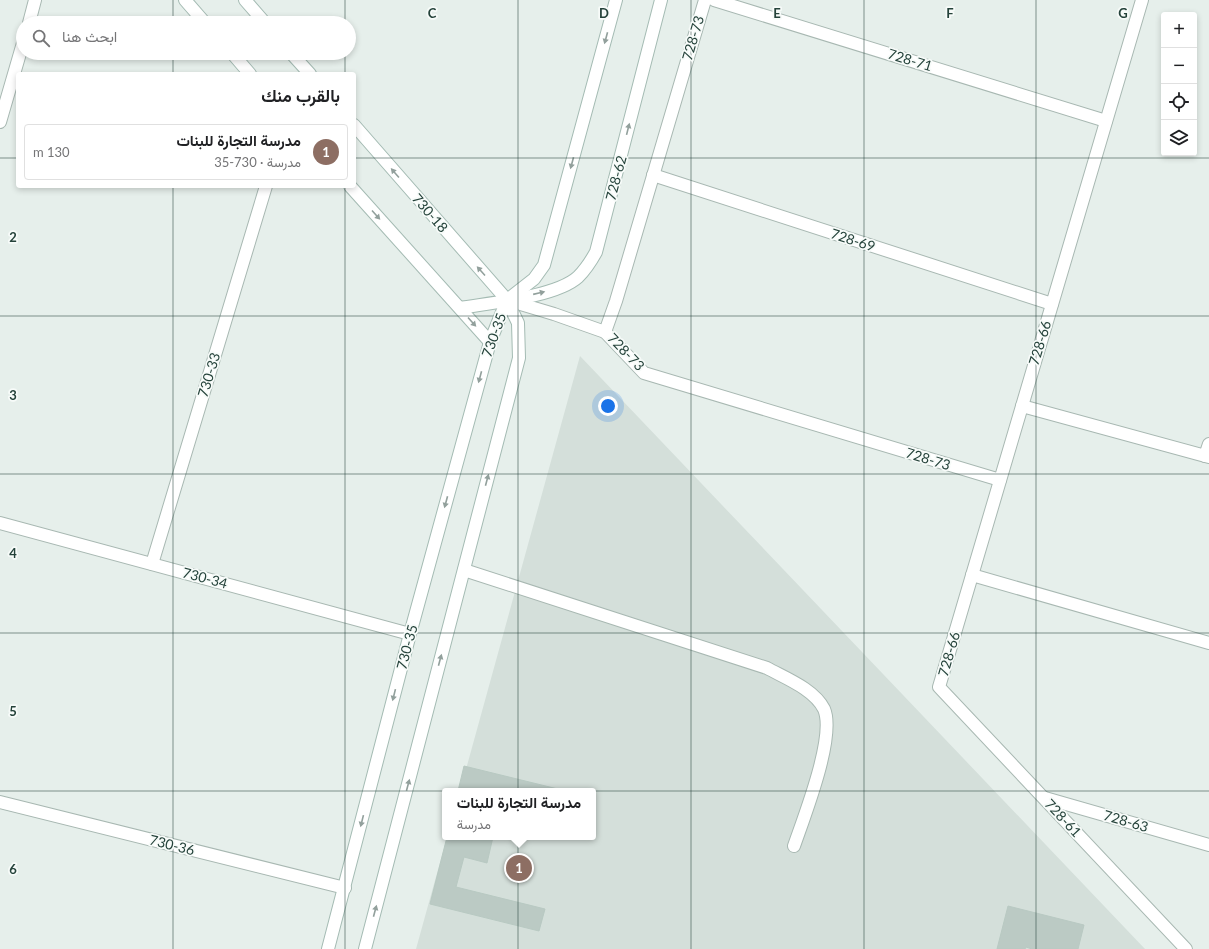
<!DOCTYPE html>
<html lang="ar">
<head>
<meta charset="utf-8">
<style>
  :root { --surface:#fff; --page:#f6f6f6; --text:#202124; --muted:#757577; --line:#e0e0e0; --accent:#7f4e3f }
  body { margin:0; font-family:Lato,Vazirmatn,sans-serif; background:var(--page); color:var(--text); direction:rtl }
  .controls { position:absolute; right:12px; top:12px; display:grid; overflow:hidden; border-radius:4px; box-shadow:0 2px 6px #0003 }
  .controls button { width:36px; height:36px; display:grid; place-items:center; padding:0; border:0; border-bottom:1px solid var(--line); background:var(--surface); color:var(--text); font:20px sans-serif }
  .you { position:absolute; left:608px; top:406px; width:14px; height:14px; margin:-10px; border:3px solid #fff; border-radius:50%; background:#1a73e8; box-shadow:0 0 0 6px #1a73e833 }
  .badge { display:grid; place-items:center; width:26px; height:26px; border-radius:50%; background:var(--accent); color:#fff; font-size:13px; font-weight:700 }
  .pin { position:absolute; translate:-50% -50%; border:2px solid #fff; box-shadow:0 1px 4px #0006 }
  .popup { position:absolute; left:442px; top:788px; width:154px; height:52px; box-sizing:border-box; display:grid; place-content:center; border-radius:4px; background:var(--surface); filter:drop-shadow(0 1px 3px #0005); font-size:13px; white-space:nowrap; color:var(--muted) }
  .popup b { font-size:15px; color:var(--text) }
  .popup::after { content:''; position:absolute; left:50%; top:100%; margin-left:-8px; border:8px solid transparent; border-top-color:var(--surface) }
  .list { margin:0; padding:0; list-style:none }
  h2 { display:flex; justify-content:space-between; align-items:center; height:52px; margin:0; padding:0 16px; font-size:17px }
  h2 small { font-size:13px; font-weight:400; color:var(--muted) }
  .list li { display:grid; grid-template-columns:26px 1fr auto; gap:12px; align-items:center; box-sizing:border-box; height:56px; margin:0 8px 8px; padding:0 8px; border:1px solid var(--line); border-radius:4px }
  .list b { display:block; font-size:15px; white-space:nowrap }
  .list p { margin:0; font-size:13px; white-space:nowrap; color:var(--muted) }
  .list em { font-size:13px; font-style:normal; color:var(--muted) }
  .icon { flex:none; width:22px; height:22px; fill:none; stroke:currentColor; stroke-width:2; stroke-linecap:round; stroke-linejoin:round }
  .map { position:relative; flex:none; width:1209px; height:949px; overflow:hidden; direction:ltr }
  .search { position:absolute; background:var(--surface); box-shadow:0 2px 6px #0003; left:16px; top:16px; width:340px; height:44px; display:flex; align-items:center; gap:10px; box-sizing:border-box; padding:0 14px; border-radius:22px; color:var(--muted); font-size:15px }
  .panel { position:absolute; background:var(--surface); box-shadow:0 2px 6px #0003; left:16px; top:72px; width:340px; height:116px; border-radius:4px; direction:rtl }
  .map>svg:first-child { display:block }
  .built { fill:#d4dfda }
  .building { fill:#bbcac4; stroke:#b8c9c2 }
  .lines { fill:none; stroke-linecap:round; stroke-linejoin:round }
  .street-casing { stroke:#a8b8b2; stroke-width:14 }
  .secondary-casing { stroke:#a4bbb3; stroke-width:14 }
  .street { stroke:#fff; stroke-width:12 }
  .secondary { stroke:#fff; stroke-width:12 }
  .oneway { fill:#92a09c }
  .grid { fill:none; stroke:#24423a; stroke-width:1; stroke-opacity:0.55 }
  .labels { text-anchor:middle; stroke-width:3.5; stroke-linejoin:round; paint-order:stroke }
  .street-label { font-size:14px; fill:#24423a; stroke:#f7fbf9 }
  .grid-label { font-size:13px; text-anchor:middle; font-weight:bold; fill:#24423a; stroke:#f7fbf9; stroke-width:3.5; stroke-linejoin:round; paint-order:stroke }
</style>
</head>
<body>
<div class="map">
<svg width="1209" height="949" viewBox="0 0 1209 949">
  <rect width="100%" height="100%" fill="#e6efeb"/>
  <polygon class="built" points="580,356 1145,949 416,949 447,837 593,837 593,791 460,791"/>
  <g class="building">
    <polygon points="464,766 566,791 458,791"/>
    <polygon points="447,837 493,837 487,863 464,857 456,887 545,909 539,931 430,904"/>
    <polygon points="1008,906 1084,925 1078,949 1032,949 1026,947 1025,949 997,949"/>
  </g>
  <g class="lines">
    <defs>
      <g id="street">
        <polyline points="705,0 616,301 605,332 644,373 1000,480"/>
        <polyline points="714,0 1106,121"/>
        <polyline points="1142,0 939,687 1186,949"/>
        <polyline points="29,23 35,0"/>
        <polyline points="0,122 23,43"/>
        <polyline points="653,175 1052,304"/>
        <polyline points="507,300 554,314 605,332"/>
        <polyline points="1022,406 1209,457"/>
        <polyline points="1205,456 1209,444"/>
        <polyline points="0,523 410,634"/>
        <polyline points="152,564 266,186"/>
        <path d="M 464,570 L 767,668 C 785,678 814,689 824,709 C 836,736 804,817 794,846"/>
        <polyline points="972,575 1209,643"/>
        <polyline points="1045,798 1209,845"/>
        <polyline points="0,802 345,888"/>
      </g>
      <g id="secondary">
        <polyline points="185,0 205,23"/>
        <polyline points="245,0 265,23"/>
        <polyline points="232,53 250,74"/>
        <polyline points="291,53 310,74"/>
        <polyline points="354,125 507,300 518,323 519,358 365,949"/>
        <polyline points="350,186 490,342"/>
        <polyline points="511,297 534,279 544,265 616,0"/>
        <path d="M 460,308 C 489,303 556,297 578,277 C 585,270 591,261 596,252 L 661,0"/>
        <polyline points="328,949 410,634 490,342 507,300"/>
      </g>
    </defs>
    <use href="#street" class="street-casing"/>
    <use href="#secondary" class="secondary-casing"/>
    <use href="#street" class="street"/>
    <use href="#secondary" class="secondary"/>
  </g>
  <defs><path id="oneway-solid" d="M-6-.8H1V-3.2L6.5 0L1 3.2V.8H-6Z"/></defs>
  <g class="oneway">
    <use href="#oneway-solid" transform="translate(606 38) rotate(105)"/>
    <use href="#oneway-solid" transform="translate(628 129) rotate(-76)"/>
    <use href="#oneway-solid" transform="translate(572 163) rotate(105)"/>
    <use href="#oneway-solid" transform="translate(395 173) rotate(-131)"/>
    <use href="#oneway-solid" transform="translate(376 215) rotate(48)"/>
    <use href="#oneway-solid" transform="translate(481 271) rotate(-132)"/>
    <use href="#oneway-solid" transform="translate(539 293) rotate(-13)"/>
    <use href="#oneway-solid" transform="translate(472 322) rotate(48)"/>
    <use href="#oneway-solid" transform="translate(480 377) rotate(105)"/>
    <use href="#oneway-solid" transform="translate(487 480) rotate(-75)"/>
    <use href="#oneway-solid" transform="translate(446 502) rotate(105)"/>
    <use href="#oneway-solid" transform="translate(440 660) rotate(-75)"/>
    <use href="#oneway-solid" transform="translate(394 695) rotate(104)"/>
    <use href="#oneway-solid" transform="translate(408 785) rotate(-75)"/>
    <use href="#oneway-solid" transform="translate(362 821) rotate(104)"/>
    <use href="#oneway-solid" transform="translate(375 911) rotate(-75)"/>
  </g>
  <path class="grid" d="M 173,0 L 173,23M 345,0 L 345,23M 518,0 L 518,949M 691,0 L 691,949M 864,0 L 864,949M 1036,0 L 1036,949M 173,53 L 173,74M 345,53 L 345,74M 0,158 L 18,158M 354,158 L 1209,158M 173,186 L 173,949M 345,186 L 345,949M 0,316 L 1209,316M 0,474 L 1209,474M 0,633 L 1209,633M 0,791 L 1209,791"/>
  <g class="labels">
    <g class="street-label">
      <text transform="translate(693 38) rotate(-74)" y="5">728-73</text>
      <text transform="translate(910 60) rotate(17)" y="5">728-71</text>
      <text transform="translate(616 178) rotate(-75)" y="5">728-62</text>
      <text transform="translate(430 213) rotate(49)" y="5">730-18</text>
      <text transform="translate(853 240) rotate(18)" y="5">728-69</text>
      <text transform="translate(494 335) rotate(-70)" y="5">730-35</text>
      <text transform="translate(1040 343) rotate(-73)" y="5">728-66</text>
      <text transform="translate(626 352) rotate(46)" y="5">728-73</text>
      <text transform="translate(209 375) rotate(-73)" y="5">730-33</text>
      <text transform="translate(928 459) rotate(17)" y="5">728-73</text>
      <text transform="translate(205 578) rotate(15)" y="5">730-34</text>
      <text transform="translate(407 647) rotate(-75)" y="5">730-35</text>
      <text transform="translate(949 654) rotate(-74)" y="5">728-66</text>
      <text transform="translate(1063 818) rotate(47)" y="5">728-61</text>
      <text transform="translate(1126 821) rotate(16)" y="5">728-63</text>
      <text transform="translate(172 845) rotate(14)" y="5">730-36</text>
    </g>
  </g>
  <g class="grid-label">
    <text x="432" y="18">C</text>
    <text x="604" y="18">D</text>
    <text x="777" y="18">E</text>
    <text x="950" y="18">F</text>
    <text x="1123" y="18">G</text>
    <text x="13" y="242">2</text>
    <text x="13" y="400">3</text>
    <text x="13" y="558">4</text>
    <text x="13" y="716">5</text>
    <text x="13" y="874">6</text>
  </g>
</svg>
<div class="controls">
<button>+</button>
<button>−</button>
<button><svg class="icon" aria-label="locate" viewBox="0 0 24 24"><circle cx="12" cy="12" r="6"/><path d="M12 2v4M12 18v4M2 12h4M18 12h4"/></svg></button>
<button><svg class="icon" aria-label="layers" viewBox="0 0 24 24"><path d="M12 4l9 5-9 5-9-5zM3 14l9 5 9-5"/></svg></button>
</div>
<div class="you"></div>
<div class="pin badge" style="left:519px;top:868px;background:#8d6e63">1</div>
<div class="popup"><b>مدرسة التجارة للبنات</b>مدرسة</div>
<div class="search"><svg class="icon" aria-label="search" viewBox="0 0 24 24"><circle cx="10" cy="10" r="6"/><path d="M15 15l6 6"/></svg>ابحث هنا</div>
<section class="panel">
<h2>بالقرب منك<small></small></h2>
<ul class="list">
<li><span class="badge" style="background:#8d6e63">1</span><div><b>مدرسة التجارة للبنات</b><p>مدرسة · 730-35</p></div><em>130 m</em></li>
</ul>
</section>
</div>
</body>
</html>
